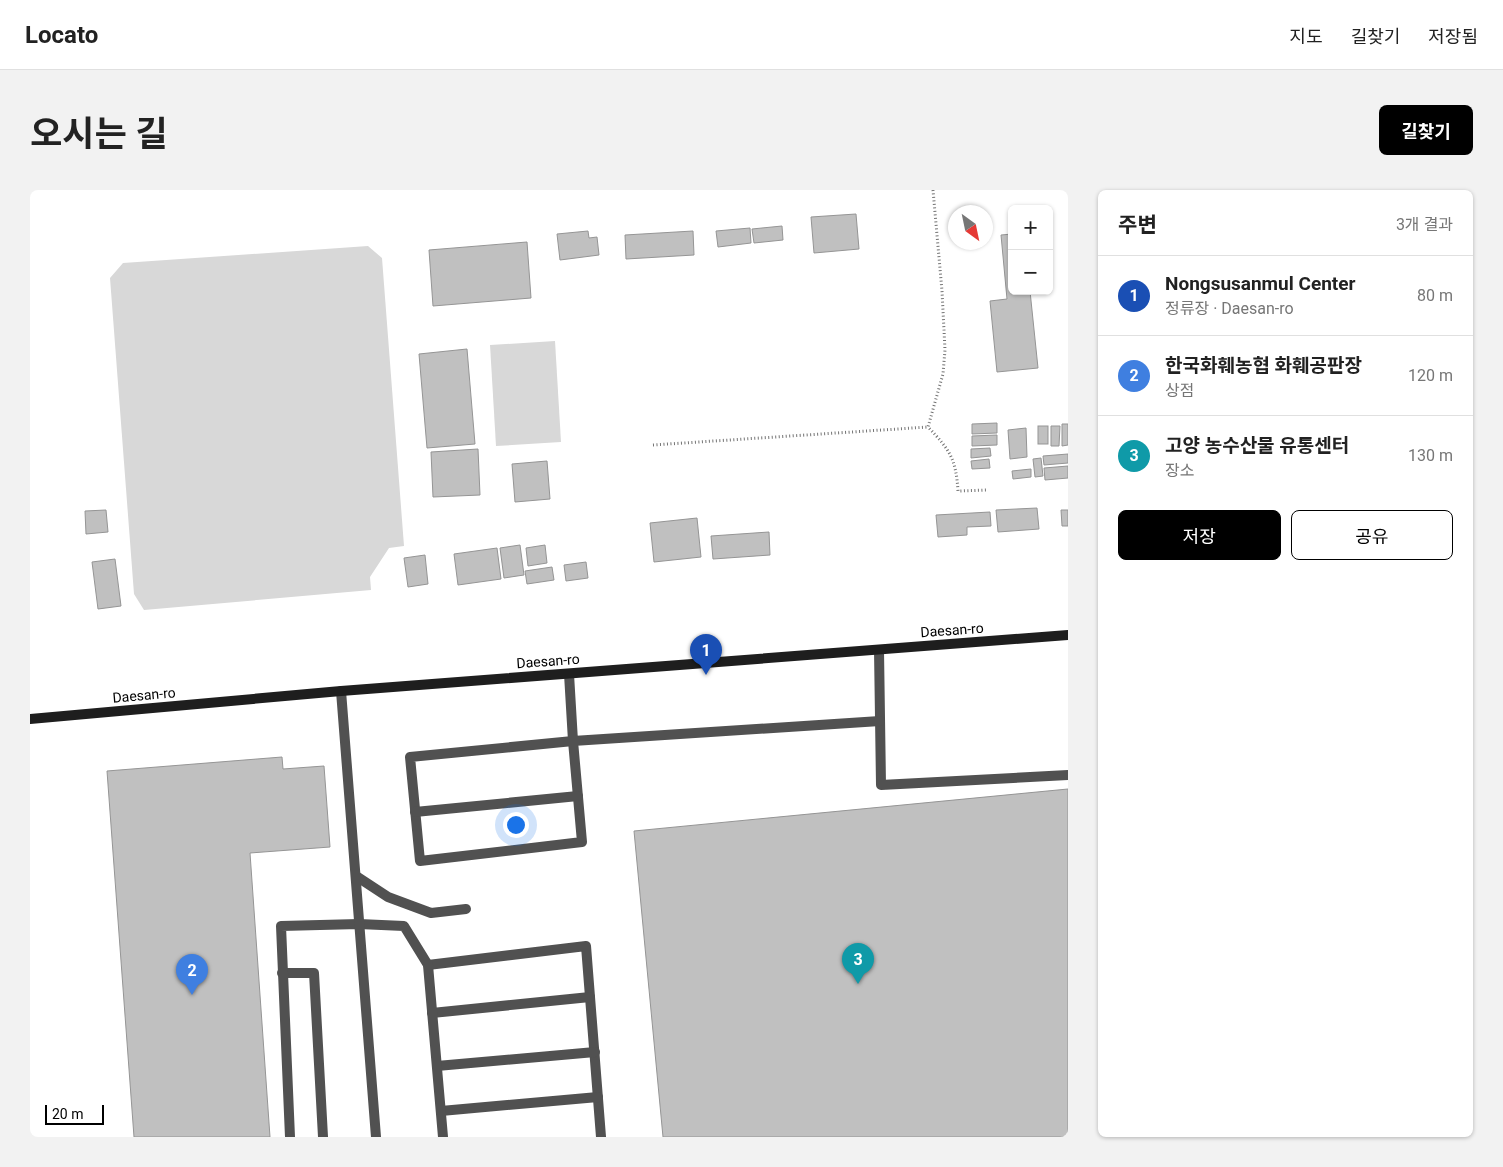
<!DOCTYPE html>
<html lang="ko">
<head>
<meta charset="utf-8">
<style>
  :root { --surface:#fff; --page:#f2f2f2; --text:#222; --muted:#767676; --line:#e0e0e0; --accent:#000 }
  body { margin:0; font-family:Roboto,"Noto Sans KR",sans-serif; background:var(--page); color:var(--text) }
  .controls { position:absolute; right:15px; top:15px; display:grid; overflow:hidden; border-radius:8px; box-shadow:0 1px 4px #0004 }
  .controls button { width:45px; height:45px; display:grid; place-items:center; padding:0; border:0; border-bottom:1px solid var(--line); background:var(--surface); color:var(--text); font:25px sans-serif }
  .compass { position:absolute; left:918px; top:15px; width:45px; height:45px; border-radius:50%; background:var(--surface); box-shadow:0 1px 4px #0004; rotate:147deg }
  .scale { position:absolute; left:15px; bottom:12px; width:59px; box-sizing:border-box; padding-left:5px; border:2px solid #000; border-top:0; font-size:14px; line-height:18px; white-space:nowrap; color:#000; -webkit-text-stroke:4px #fff; paint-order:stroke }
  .you { position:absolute; left:485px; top:634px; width:18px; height:18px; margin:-12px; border:4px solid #fff; border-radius:50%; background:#1a73e8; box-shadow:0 0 0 8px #1a73e833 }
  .badge { display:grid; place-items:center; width:32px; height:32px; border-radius:50%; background:var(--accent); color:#fff; font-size:16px; font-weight:700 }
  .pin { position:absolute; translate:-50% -41px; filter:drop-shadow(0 1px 2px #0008) }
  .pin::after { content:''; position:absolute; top:26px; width:18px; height:15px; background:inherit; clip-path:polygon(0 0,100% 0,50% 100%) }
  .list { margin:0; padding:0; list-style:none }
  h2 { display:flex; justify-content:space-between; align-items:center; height:65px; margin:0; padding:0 20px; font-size:21px }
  h2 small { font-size:16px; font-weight:400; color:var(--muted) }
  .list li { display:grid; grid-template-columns:32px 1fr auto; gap:15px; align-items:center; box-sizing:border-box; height:80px; padding:0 20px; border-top:1px solid var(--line) }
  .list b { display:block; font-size:19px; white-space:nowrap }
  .list p { margin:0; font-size:16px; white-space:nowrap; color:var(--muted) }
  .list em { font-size:16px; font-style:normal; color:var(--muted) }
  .actions { display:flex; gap:10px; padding:15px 20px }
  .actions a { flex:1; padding:11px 0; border:1px solid var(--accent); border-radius:8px; text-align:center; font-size:18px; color:var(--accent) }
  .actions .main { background:var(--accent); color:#fff }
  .map { position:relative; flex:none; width:1038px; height:947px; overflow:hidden; border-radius:8px }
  header { display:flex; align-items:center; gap:30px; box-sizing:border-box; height:70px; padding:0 25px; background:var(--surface); border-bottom:1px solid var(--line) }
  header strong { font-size:24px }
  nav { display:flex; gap:28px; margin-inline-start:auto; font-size:18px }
  .intro { display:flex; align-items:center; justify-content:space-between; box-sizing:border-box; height:120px; padding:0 30px }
  h1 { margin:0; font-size:35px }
  .button { padding:12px 22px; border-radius:8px; background:var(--accent); color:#fff; font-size:18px; font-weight:700 }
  main { display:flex; gap:30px; padding:0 30px }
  aside { flex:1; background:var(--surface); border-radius:8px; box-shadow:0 1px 4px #0004 }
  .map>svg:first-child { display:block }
  .green { fill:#d8d8d8 }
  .building { fill:#c0c0c0; stroke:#959595 }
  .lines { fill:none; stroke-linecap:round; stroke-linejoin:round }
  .path { stroke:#737373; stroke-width:3; stroke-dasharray:1 2.5; stroke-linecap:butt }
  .lane { stroke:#515151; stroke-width:10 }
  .street { stroke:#515151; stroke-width:10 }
  .secondary { stroke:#1e1e1e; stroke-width:10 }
  .labels { text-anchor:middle; stroke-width:4; stroke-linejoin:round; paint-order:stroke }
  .street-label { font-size:14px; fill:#000; stroke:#fff }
</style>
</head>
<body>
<header>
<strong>Locato</strong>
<nav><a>지도</a><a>길찾기</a><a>저장됨</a></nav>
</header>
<div class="intro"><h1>오시는 길</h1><a class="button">길찾기</a></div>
<main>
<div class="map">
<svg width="1038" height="947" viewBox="0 0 1038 947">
  <rect width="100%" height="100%" fill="#fff"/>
  <g class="green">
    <polygon points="338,56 352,68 374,356 359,358 340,387 341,400 114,420 104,404 80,88 93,73"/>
    <polygon points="525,151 531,252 466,256 460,155"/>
  </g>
  <g class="building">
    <polygon points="826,24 829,59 784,63 781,27"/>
    <polygon points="752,36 753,50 724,53 722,39"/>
    <polygon points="720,38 721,53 688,57 686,41"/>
    <polygon points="558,41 559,48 567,47 569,65 530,70 527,44"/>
    <polygon points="663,41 664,65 596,69 595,45"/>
    <polygon points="982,44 982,101 1000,101 1008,178 967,182 960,111 977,109 971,45"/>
    <polygon points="497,52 501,108 403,116 399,60"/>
    <polygon points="437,159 445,254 397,258 389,164"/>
    <polygon points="967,233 967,243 942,244 942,234"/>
    <polygon points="1032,234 1038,234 1038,255 1032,256"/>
    <rect x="1008" y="236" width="10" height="18"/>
    <polygon points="1021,236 1030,236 1029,256 1021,256"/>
    <polygon points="996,238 997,267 980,269 978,240"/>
    <polygon points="967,245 967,255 942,256 942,246"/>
    <polygon points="960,258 961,266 941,268 941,259"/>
    <polygon points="448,259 450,305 403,307 401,262"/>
    <polygon points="1038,264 1038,273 1014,275 1013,266"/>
    <polygon points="1011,268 1013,286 1005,287 1003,269"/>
    <polygon points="959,269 960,278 942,279 941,271"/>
    <polygon points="517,271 520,309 485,312 482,274"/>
    <polygon points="1038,276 1038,288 1015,290 1014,278"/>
    <polygon points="1001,279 1001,287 983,289 982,281"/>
    <polygon points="1007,318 1009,339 968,342 966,320"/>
    <polygon points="76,320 78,342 56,344 55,321"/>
    <polygon points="1031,320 1038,320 1038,336 1032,336"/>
    <polygon points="960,322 961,336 937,337 937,345 908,347 906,325"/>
    <polygon points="667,328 671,367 624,372 620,333"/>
    <polygon points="739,342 740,365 683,369 681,346"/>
    <polygon points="490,355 494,385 474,388 470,358"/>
    <polygon points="515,355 517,373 498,376 496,358"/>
    <polygon points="467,358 471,389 428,395 424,364"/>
    <polygon points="395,365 398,394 378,397 374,368"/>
    <polygon points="85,369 91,416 68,419 62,372"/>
    <polygon points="556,372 558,388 536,391 534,375"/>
    <polygon points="522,377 524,390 497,394 495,381"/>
    <polygon points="252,567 253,579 294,576 300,657 220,663 240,947 104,947 77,581"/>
    <polygon points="1038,599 1038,947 633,947 604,641"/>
  </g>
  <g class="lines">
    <g class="path">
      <path d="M 903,0 L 912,101 L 915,160 L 913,184 L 898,237 C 920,260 926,269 928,301 L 956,300"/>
      <polyline points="623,255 898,237"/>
    </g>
    <g class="lane">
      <polyline points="849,460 851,595 1038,585"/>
      <polyline points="539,484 543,551 552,652 390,671 380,567 543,551 850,531"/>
      <polyline points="385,622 548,606"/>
      <polyline points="326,686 358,707 401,723 436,719"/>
      <polyline points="398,775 556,756 571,947"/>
      <polyline points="252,783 284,783 293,947"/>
      <polyline points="402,823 560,807"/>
      <polyline points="407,876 565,862"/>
      <polyline points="411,921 568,907"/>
      <polyline points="260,947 251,736 329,734 374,736 398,775 413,947"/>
    </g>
    <polyline class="street" points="311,501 346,947"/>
    <polyline class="secondary" points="0,529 311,501 1038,445"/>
  </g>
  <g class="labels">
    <g class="street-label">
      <text transform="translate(922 440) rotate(-4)" y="5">Daesan-ro</text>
      <text transform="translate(518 471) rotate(-4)" y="5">Daesan-ro</text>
      <text transform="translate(114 505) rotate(-5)" y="5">Daesan-ro</text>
    </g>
  </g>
</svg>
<div class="controls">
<button>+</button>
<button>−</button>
</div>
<svg class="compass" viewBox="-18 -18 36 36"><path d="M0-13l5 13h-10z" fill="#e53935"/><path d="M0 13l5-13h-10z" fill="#767676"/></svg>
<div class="scale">20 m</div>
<div class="you"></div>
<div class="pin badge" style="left:676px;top:485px;background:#1a4fb4">1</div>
<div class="pin badge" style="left:162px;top:805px;background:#3f7fe0">2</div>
<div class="pin badge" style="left:828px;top:794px;background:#0f9aa8">3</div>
</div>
<aside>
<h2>주변<small>3개 결과</small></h2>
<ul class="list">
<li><span class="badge" style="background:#1a4fb4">1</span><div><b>Nongsusanmul Center</b><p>정류장 · Daesan-ro</p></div><em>80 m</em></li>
<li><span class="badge" style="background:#3f7fe0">2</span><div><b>한국화훼농협 화훼공판장</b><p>상점</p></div><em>120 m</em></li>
<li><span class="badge" style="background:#0f9aa8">3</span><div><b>고양 농수산물 유통센터</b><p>장소</p></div><em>130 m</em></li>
</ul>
<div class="actions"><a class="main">저장</a><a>공유</a></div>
</aside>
</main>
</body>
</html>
